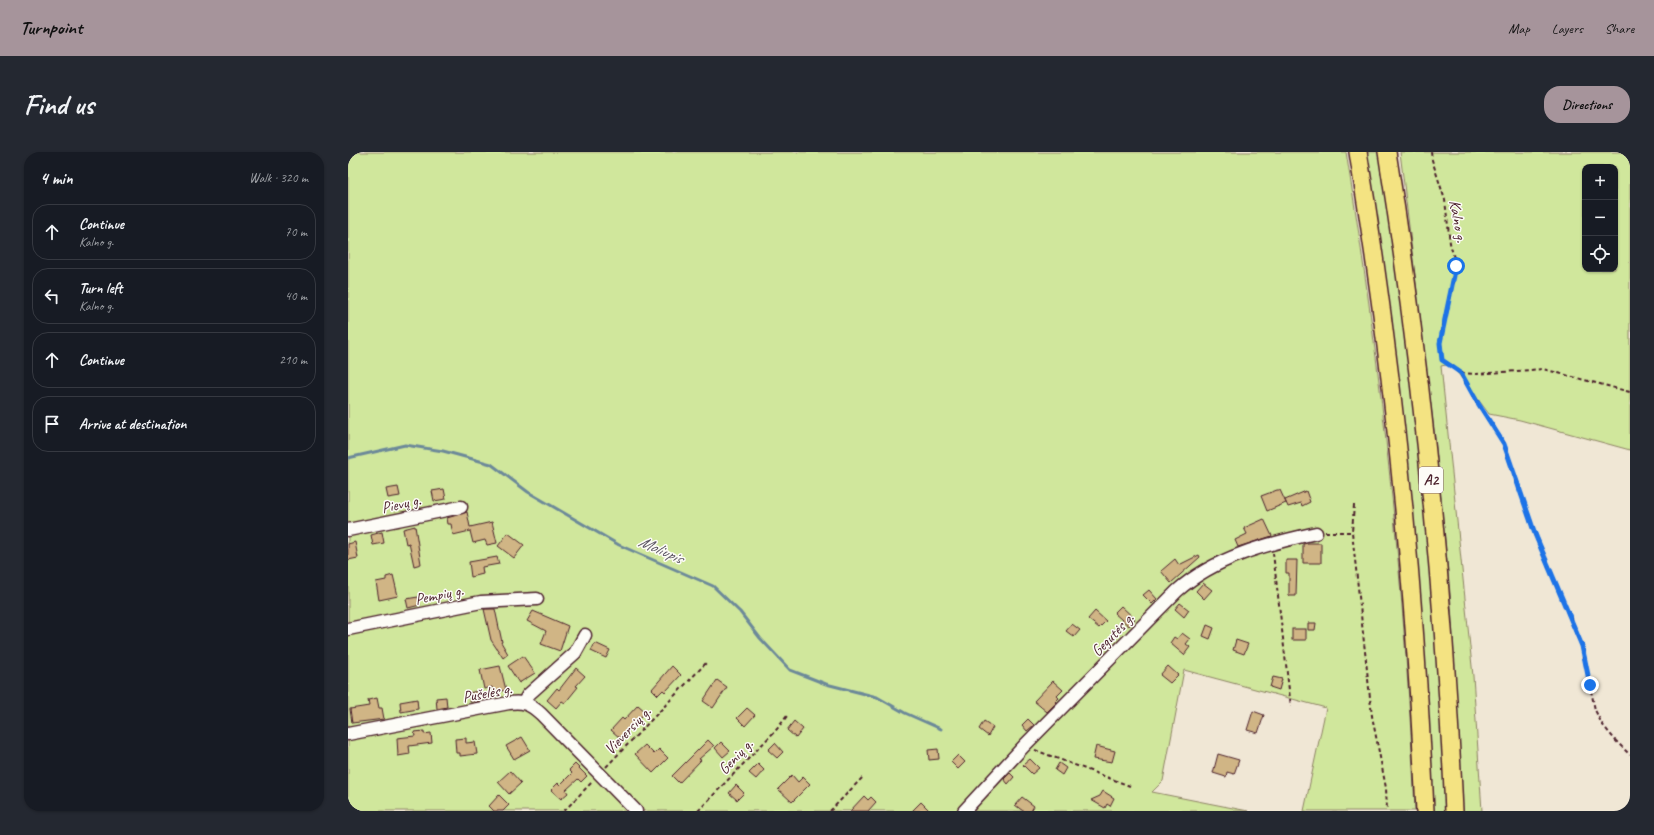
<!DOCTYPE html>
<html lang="en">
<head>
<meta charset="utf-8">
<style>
  :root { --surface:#171b24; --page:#242831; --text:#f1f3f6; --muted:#9ea1a6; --line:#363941; --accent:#a6949b }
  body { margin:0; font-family:Caveat,sans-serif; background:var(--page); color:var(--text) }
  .controls { position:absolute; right:12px; top:12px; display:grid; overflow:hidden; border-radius:8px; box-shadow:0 1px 3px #0004 }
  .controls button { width:36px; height:36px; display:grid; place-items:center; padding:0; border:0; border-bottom:1px solid var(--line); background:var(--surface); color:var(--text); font:20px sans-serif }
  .stop { position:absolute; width:12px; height:12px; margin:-9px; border:3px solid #1a73e8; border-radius:50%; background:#fff }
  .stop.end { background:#1a73e8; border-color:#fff; box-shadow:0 1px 4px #0008 }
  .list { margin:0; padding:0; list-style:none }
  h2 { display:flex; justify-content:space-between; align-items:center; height:52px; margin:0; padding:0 16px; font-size:17px }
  h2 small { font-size:13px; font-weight:400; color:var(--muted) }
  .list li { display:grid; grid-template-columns:26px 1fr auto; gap:12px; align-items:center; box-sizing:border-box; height:56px; margin:0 8px 8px; padding:0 8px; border:1px solid var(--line); border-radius:16px }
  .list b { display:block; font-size:15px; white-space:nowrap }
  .list p { margin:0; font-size:13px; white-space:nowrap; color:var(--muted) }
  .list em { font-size:13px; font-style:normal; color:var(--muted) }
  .icon { flex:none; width:22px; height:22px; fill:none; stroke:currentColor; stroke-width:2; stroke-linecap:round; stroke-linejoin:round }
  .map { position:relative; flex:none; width:1282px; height:659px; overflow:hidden; border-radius:16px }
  header { display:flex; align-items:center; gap:24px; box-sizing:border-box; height:56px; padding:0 20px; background:var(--accent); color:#111 }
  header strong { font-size:19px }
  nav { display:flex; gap:22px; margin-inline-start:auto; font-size:14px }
  .intro { display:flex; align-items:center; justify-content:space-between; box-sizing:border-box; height:96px; padding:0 24px }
  h1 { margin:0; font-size:28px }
  .button { padding:10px 18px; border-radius:16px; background:var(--accent); color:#111; font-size:14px; font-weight:700 }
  main { display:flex; gap:24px; padding:0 24px }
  aside { flex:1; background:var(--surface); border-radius:16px; box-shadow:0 1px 3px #0004 }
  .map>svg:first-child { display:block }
  .green { fill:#d0e79c; stroke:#8d8364; fill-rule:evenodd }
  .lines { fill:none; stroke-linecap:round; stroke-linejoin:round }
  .stream { stroke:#6c8999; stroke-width:3 }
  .building { fill:#d0b585; stroke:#4a1f2b }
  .minor-casing { stroke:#4a1f2b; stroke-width:15 }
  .highway-casing { stroke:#4a1f2b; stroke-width:20 }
  .path { stroke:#4a1f2b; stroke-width:2; stroke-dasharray:4 3; stroke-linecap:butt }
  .minor { stroke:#fdfcf7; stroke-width:12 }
  .highway { stroke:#f4e382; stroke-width:17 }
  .route { stroke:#1a73e8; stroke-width:5 }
  .labels { text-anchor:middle; stroke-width:3; stroke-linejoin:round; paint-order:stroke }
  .shield { fill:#fdfcf7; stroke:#806168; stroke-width:1 }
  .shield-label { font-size:15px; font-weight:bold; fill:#4a1f2b }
  .street-label { font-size:16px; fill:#4a1f2b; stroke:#fdfcf7 }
  .water-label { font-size:17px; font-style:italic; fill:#5b5462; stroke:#fdfcf7 }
</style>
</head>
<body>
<header>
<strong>Turnpoint</strong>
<nav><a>Map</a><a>Layers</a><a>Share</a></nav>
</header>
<div class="intro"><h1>Find us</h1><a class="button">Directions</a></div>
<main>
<aside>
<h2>4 min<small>Walk · 320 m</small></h2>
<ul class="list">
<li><svg class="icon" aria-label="ahead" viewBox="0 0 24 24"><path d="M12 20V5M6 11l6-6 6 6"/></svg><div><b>Continue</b><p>Kalno g.</p></div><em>70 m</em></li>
<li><svg class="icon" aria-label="left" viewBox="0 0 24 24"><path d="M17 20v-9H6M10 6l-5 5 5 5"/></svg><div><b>Turn left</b><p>Kalno g.</p></div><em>40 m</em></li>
<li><svg class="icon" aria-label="ahead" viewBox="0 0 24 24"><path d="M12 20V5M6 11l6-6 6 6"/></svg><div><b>Continue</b></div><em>210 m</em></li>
<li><svg class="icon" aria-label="arrive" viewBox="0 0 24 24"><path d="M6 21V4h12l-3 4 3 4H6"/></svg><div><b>Arrive at destination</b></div></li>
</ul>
</aside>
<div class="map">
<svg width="1282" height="659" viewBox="0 0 1282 659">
  <rect width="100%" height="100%" fill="#f0e7d5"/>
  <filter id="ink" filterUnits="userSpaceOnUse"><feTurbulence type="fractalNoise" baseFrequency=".025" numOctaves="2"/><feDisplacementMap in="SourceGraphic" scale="8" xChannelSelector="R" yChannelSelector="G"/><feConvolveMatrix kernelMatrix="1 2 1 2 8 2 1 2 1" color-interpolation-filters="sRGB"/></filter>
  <g filter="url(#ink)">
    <g class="green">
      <path d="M 0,0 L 998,0 C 1034,218 1057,438 1067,659 L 956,659 L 978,556 L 836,518 L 815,629 L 804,640 L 900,659 L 0,659 Z"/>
      <polygon points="1016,0 1032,0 1059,196 1075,343 1092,541 1098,659 1083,659"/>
      <path d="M 1052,0 L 1282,0 L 1282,298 L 1172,268 L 1141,262 L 1103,212 L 1093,214 L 1125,524 L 1134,659 L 1115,659 L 1103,451 L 1087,287 ZM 1237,15 L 1267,15 L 1267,117 L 1237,117 Z"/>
    </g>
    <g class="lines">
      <polyline class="stream" points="0,306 57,293 95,299 143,312 180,340 271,393 365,434 392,460 412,486 442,518 478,532 529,545 557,561 593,577"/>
    </g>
    <g class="building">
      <polygon points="50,335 52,344 40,346 38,337"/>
      <polygon points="96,337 98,347 86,349 84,339"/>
      <polygon points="929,338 932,338 938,351 919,359 913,344"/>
      <polygon points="958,339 962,350 954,354 953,351 940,355 937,348"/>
      <polygon points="119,360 122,375 144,370 149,391 139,393 137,388 125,391 122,379 105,383 103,372 100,372 99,366"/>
      <polygon points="916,367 924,384 890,395 887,388 899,382 896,376"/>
      <polygon points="67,374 73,412 66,414 61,391 58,392 55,377"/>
      <polygon points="34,380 36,391 25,393 23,383"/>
      <polygon points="160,381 176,393 166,406 150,394"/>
      <polygon points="7,390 10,406 0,408 0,392"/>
      <polygon points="960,391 973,391 973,411 955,411 955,392"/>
      <polygon points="851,403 852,405 823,431 813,419 827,407 831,413"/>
      <polygon points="149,405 151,412 134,415 135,422 123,425 121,410"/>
      <polygon points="938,408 949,408 948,444 941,444 941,421 938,421"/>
      <polygon points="45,423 50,444 31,448 28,430 38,428 38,425"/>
      <polygon points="855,431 864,438 856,447 848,439"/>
      <polygon points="801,438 809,447 804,452 795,443"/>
      <polygon points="70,445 72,453 60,456 58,447"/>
      <polygon points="832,451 841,458 836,465 827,457"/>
      <polygon points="773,454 787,467 781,474 766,461"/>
      <polygon points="136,457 147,457 154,490 153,490 160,502 155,506 143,488"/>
      <polygon points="185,459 220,474 212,499 193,492 198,479 179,469"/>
      <polygon points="747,459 758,469 751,476 740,467"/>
      <polygon points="960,471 968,471 967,478 960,478"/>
      <polygon points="724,472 732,478 726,485 718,479"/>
      <polygon points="859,473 866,476 862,487 855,484"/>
      <rect x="944" y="477" width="14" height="11"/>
      <polygon points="834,481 842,487 838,492 842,495 836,503 822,491 826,485 829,487"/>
      <polygon points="888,488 900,492 896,502 885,498"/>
      <polygon points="247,491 262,498 258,506 243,499"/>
      <polygon points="175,504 187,521 171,531 160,514"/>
      <polygon points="152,514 158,538 145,541 144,535 136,537 132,518"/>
      <polygon points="324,514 333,523 317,540 315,538 310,543 304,537"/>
      <polygon points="820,514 830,523 822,531 812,523"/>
      <polygon points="228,516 237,524 228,534 230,535 217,551 214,549 208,556 199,548 209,536 211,538"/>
      <polygon points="925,525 934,527 931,538 922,535"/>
      <polygon points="369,528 379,535 365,556 355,549"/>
      <polygon points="705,529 715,538 709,544 711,546 707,550 708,551 699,560 686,549"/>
      <polygon points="130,539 132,549 122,550 120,541"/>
      <polygon points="98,545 99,555 89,557 88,546"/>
      <polygon points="29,546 31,556 34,556 36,567 4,571 2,557 21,554 20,548"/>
      <polygon points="69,547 70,557 53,560 52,550"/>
      <polygon points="290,553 298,560 272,586 263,578 274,566 276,568"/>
      <polygon points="399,556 407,563 397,574 389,566"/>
      <polygon points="905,559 916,563 910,581 899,578"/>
      <polygon points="680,567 686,573 679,579 674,573"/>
      <polygon points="446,569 455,577 448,586 439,578"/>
      <polygon points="636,569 645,575 640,584 631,577"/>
      <polygon points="76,579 76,582 83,581 84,591 61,594 62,602 50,604 49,586 67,584 66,580"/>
      <polygon points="174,585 182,598 166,607 158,594"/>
      <polygon points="118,586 118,591 127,590 129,602 112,604 112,601 108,601 107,587"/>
      <polygon points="360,588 366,594 351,607 353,608 331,631 324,624"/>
      <polygon points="373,590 382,599 375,605 367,596"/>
      <polygon points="427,591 435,600 429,606 420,598"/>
      <polygon points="297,593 306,602 311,597 320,606 305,621 287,602"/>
      <polygon points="748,594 767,599 764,610 745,607"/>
      <polygon points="590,597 591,607 581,608 580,598"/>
      <polygon points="870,602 891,608 886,622 879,620 878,625 865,621"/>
      <polygon points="610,603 617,610 610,617 603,610"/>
      <polygon points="682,607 691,616 684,622 675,613"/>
      <polygon points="711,611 718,616 714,623 707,618"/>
      <polygon points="227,612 239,624 233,630 230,627 218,638 220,641 213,647 203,638 210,631 212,633 224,621 221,618"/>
      <polygon points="410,612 416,618 408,627 401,621"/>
      <polygon points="162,619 173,631 161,642 150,630"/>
      <polygon points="662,621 666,625 660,632 656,627"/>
      <polygon points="444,623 450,630 455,625 462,632 444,650 430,637"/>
      <polygon points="388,633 396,641 389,648 381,641"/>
      <polygon points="755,639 766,646 762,654 759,652 757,656 743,648 752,644"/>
      <polygon points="151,643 161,653 155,659 146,659 141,654"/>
      <polygon points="516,644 520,648 523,645 528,650 520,659 502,659"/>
      <polygon points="674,645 686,654 683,659 675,659 667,653"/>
      <polygon points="573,650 582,659 564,659"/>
    </g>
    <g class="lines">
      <defs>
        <g id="minor">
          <polyline points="0,378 113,355"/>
          <polyline points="0,477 133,450 189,447"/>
          <polyline points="176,550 180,543 227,501 237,483"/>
          <path d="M 0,582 L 161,551 C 176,549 182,552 193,562 L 288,659"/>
          <path d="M 616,659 L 676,594 L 829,439 C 867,405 919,392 968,381"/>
        </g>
        <g id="highway">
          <path d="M 1010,0 C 1046,218 1067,438 1077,659"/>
          <path d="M 1039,0 C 1074,218 1096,438 1106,659"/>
        </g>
      </defs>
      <use href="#minor" class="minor-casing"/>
      <use href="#highway" class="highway-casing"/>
      <g class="path">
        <polyline points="1083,0 1084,8 1097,48 1102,91 1108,114 1092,191 1094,208 1113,221 1128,248 1156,292 1187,382 1234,494 1247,558 1254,572 1268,589 1282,603"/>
        <polyline points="1113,221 1129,222 1195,217 1282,240"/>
        <polyline points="1006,353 1004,380 1024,564 1038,636 1039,659"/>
        <polyline points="977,380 1004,380"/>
        <polyline points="925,401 943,555"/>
        <polyline points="687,598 782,634"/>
        <polyline points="258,615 358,511"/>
        <polyline points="216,659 244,630"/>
        <polyline points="350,659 429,577 439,564"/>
        <polyline points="482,659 516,624"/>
      </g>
      <use href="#minor" class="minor"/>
      <use href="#highway" class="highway"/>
    </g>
  </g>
  <g class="lines" filter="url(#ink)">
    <polyline class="route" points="1108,114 1092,191 1094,208 1113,221 1128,248 1156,292 1187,382 1234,494 1242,533"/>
  </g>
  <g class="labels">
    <rect class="shield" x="1071" y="315" width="24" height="26" rx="3"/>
    <g class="shield-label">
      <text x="1083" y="333">A2</text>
    </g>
    <g class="street-label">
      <text transform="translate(1111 69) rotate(80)" y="6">Kalno g.</text>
      <text transform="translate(53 351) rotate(-12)" y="6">Pievų g.</text>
      <text transform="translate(91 442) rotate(-11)" y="6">Pempių g.</text>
      <text transform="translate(764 482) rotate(-46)" y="6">Gegutės g.</text>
      <text transform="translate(139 540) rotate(-10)" y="6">Pušelės g.</text>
      <text transform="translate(279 578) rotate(-46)" y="6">Vieversių g.</text>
      <text transform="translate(387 604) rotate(-46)" y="6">Genių g.</text>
    </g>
    <g class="water-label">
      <text transform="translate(313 397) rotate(24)" y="6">Moliupis</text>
    </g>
  </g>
</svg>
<div class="controls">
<button>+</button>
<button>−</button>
<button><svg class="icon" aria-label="locate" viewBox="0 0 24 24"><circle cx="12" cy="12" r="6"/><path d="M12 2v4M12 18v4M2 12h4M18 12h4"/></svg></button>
</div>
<div class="stop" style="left:1108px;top:114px"></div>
<div class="stop end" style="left:1242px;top:533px"></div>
</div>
</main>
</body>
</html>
